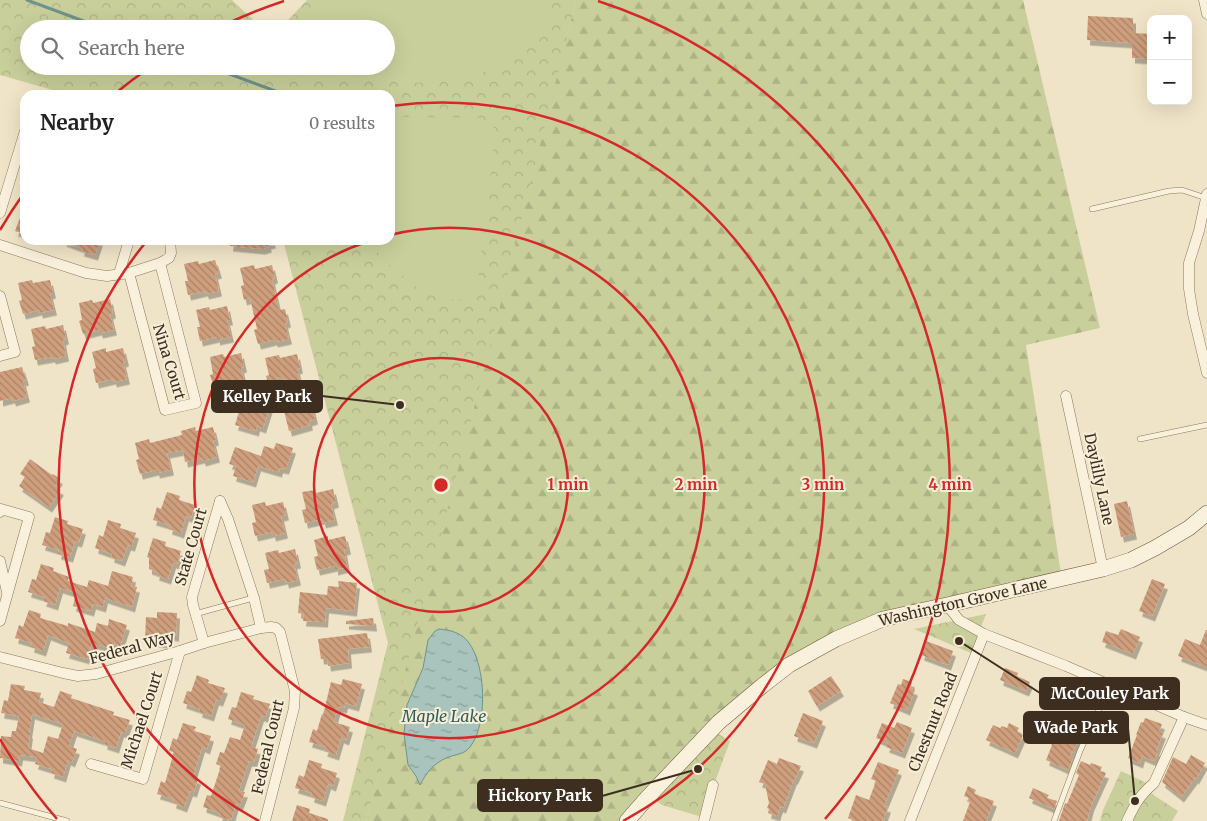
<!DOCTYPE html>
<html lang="en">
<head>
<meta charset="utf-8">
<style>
  :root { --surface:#fff; --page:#f2f2f2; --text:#222; --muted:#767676; --line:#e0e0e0 }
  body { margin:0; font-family:Merriweather,serif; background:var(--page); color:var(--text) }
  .controls { position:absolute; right:15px; top:15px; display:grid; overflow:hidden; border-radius:10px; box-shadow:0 5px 20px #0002 }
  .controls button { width:45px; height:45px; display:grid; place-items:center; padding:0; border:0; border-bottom:1px solid var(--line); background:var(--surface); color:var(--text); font:25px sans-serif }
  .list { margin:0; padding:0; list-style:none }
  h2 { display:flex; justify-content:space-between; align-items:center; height:65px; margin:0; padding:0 20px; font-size:21px }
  h2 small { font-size:16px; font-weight:400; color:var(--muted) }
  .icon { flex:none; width:28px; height:28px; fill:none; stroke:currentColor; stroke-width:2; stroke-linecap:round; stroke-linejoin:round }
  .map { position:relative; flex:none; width:1207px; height:821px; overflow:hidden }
  .search { position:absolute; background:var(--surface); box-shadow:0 5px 20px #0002; left:20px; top:20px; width:375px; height:55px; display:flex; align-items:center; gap:12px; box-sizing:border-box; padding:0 18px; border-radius:28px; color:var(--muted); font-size:19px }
  .panel { position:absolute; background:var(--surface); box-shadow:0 5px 20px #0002; left:20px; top:90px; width:375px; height:155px; border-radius:15px }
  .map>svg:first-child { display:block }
  .forest { fill:url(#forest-firs); fill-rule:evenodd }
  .park { fill:url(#park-crowns) }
  .pitch { fill:#c9cf9b }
  .water { fill:url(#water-ripples); stroke:#6f938a }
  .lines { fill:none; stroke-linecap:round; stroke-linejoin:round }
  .stream { stroke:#6f938a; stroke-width:3 }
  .building { fill:url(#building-back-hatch); fill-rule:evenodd; filter:url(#shadow) }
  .lane-casing { stroke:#8d765c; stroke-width:6 }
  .street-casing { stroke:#8d765c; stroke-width:11 }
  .secondary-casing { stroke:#6f573f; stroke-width:16 }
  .lane { stroke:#faf1dc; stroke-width:5 }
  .street { stroke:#faf1dc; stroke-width:10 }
  .secondary { stroke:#faf1dc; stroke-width:15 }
  .ring { fill:none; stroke:#d62828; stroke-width:2.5 }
  .labels { text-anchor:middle; stroke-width:4; stroke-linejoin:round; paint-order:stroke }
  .street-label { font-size:15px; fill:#3d2e20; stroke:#f7eed8 }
  .water-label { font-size:16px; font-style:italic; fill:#2f5d5a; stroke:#f7eed8 }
  .centre { fill:#d62828; stroke:#f7eed8; stroke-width:2.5 }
  .ring-label { font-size:15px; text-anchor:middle; font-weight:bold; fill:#d62828; stroke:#f7eed8; stroke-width:4; stroke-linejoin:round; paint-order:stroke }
  .leader { fill:none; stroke:#3d2e20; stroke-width:2 }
  .callout-dot { fill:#3d2e20; stroke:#f7eed8; stroke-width:2 }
  .callout { fill:#3d2e20; stroke:#3d2e20; stroke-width:2 }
  .callout-label { font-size:16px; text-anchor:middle; font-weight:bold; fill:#fff }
</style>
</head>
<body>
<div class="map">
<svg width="1207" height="821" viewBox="0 0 1207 821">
  <defs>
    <pattern id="forest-firs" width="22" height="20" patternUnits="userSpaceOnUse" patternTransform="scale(1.25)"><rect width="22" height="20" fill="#c9cf9b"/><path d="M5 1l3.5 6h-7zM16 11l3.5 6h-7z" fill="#aeb285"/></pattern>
    <pattern id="park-crowns" width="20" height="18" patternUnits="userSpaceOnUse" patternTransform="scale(1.25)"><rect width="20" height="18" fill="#c9cf9b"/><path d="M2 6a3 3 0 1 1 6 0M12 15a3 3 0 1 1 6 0" fill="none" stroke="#aeb285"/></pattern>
    <pattern id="water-ripples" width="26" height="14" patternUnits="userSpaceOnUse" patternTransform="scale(1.25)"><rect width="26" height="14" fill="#a9c4bc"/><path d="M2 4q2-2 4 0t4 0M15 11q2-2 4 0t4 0" fill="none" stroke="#8ba098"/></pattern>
    <pattern id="building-back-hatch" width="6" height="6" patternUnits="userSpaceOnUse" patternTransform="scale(1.25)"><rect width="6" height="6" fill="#cf9f7d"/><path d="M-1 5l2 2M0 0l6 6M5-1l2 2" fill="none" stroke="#a98266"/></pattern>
    <filter id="shadow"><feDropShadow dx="3" dy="5.5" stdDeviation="0" flood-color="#0004"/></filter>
  </defs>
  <rect width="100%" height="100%" fill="#f0e4c8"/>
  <path class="forest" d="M 576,0 L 1023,0 L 1100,328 L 1026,345 L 1061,574 L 968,592 L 936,601 L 778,667 L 729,703 L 692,739 L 619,821 L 366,821 ZM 425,660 L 478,661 C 479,668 481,674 481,680 C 483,696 483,738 468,747 C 455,756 438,759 428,771 C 425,775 423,780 420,785 L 416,776 L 408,765 L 405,724 L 407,705 L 420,677 Z"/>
  <g class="park">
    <polygon points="0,0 232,0 263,29 29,29 29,66 386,66 386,29 280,29 307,0 576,0 490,347 366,821 343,821 388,643 283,240 390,240 390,95 70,95 0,75"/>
    <polygon points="986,614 971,653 914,629"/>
    <polygon points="712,730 730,741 702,817 662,805 651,797"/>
    <polygon points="1121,771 1151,785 1149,792 1178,811 1172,821 1100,821 1103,810"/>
  </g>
  <g class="pitch">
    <polygon points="317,0 539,0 555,15 543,37 499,66 477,75 442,81 413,83 376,75 355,66 386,66 386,29 306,29 299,19"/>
    <polygon points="390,117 482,118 496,129 476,299 444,299 423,291 413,285 382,258 368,240 390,240"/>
  </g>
  <path class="water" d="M 439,629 C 451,630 462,633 469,643 C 486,666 488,724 470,747 C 464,755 455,754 446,758 C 432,765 427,772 420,785 L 416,776 L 408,765 L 404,733 L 405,724 L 407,705 L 423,668 L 428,640 L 435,631 Z"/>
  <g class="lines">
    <g class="stream">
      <polyline points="27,0 105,29"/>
      <polyline points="208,66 286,95"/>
    </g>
  </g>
  <g class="building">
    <polygon points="1088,16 1133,18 1133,33 1151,34 1151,59 1132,58 1132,43 1087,40"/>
    <polygon points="24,207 25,208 25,234 15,231"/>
    <polygon points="64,240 100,240 95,255 81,251 82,248 63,241"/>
    <polygon points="231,240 272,240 273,243 268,244 269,247 262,249 230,246"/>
    <polygon points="215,260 219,273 215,274 219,291 206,294 205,291 188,295 185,281 188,281 184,264 198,261 199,264"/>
    <polygon points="254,265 255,269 272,265 275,278 272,279 279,310 285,309 288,322 285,323 289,339 275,342 274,340 258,344 254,330 257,329 250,298 244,300 241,286 244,285 240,268"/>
    <polygon points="32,280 33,283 50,280 53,293 50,294 54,310 40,313 39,310 23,314 19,301 22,300 18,283"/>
    <polygon points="110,299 113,313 110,314 114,330 100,333 99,330 83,334 79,321 82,320 79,303 92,300 93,303"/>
    <polygon points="227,306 230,320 227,320 231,337 217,340 217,337 200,341 197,327 200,327 196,310 209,307 210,310"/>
    <polygon points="63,325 66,339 63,340 66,356 53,359 52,357 35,360 32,347 35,346 31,329 45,326 46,329"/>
    <polygon points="106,348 106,352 123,348 126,361 123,362 127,379 114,382 113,379 96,383 93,369 96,368 92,352"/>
    <polygon points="241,353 244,367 241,368 245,384 231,388 230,385 214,388 210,375 213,374 210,357 223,354 224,357"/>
    <polygon points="297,354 300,368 297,369 304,399 310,397 315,419 309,421 310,425 289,431 284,411 294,408 289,393 293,382 278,377 272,399 266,376 269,375 265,358 279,355 280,358"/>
    <polygon points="22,367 26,380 23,381 27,397 13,401 12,398 0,401 0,372"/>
    <polygon points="253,401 270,406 263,428 257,426 256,431 235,425 241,405 251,408"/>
    <polygon points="195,427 196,431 213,427 216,440 213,441 217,457 203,461 202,458 185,462 183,450 167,453 171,470 157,473 156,470 140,474 136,460 139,459 135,443 149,439 150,443 182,435 181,431"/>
    <polygon points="276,443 293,448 286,469 280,468 279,472 258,466 253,482 233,476 236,466 229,464 235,447 261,456 264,446 274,449"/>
    <polygon points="30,459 52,475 53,474 60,479 55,486 61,490 49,507 19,486 25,477 20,474"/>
    <polygon points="333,489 336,502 331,504 335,520 323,523 322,519 305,523 302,510 306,509 302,492 315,490 316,493"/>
    <polygon points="167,492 180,496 179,500 195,505 191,518 186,516 181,533 169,529 170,525 153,520 157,507 161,509"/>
    <polygon points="1127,501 1134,534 1121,537 1114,504"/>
    <polygon points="265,502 266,506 283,502 286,515 281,516 285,533 273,536 272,532 255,536 252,523 256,522 252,505"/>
    <polygon points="55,517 68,521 67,524 83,529 79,542 75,541 70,557 58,554 59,550 42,545 46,532 50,533"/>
    <polygon points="108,520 121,524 120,528 136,533 132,546 128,545 122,561 111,557 112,554 95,548 99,535 103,537"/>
    <polygon points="328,536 328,540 345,536 348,549 344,550 347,567 335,570 335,566 317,570 314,557 318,556 314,540"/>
    <polygon points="153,538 166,542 165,546 181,551 177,564 173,563 168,579 156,575 157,572 149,569 149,558 147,557"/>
    <polygon points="295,549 298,563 294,564 298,580 286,583 285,579 267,583 264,570 269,569 265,553 278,550 279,553"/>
    <polygon points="41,564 54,568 53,571 69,577 68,581 87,587 89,580 108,586 112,571 133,577 131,586 137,587 132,607 105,598 103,607 93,604 91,611 73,606 76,593 60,588 55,605 43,601 45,597 28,592 32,579 36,580"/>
    <polygon points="1152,579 1165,584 1152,616 1139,611"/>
    <polygon points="338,581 357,583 354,611 326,608 325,622 303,621 304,614 298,613 300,592 327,595 328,586 339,587"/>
    <polygon points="29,610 41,614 40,618 68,626 68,623 95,632 97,623 108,626 109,619 127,625 120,646 114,644 112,649 92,643 87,659 66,653 69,643 48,635 43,651 31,647 32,643 15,638 19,625 23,627"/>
    <polygon points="157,612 177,613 176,636 167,635 167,643 145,641 146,617 157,618"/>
    <polygon points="373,618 374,626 346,624 346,621"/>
    <polygon points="1121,629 1140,637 1133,654 1102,642 1106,631 1118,635"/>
    <polygon points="1206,630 1207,630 1207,667 1178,656 1185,639 1200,645"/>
    <polygon points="367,633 369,647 348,649 349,663 328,666 327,659 321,659 318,639"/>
    <polygon points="926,641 953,651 948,665 921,655"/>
    <polygon points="1005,668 1018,673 1017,676 1030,682 1026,691 1000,680"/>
    <polygon points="197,675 209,680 208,683 225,688 220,701 216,700 211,716 199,712 200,709 183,703 187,691 191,692"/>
    <polygon points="831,676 841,691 817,706 808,691"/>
    <polygon points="343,679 362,684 356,706 345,703 344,708 338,707 334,722 350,727 346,740 341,738 336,755 324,751 326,747 309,742 313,729 317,731 322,714 323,715 331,682 341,685"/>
    <polygon points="903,679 912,682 910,688 915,690 907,710 890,703 898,684 901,685"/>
    <path d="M 11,684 L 25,686 L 24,690 L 41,693 L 39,702 L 54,707 L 60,691 L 72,695 L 71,698 L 114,712 L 113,715 L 130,720 L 125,733 L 121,732 L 116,748 L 104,744 L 105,741 L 74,731 L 69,746 L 77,749 L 72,762 L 68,760 L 63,777 L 51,773 L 52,769 L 35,764 L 37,757 L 20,755 L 19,761 L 0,758 L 1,736 L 11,737 L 12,731 L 16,731 L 19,716 L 1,713 L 4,700 L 8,701 ZM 32,714 L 63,724 L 58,739 L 48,736 L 43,753 L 28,748 L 30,733 L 29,733 Z"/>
    <polygon points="241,692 254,696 253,699 270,704 265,717 261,716 251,747 258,749 254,762 249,761 239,791 245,792 240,805 236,804 231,820 219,817 220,813 203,807 207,795 211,796 221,766 216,764 220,752 224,753 230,737 240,740 245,725 228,719 232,707 236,708"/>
    <polygon points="803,713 823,721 814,743 794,736"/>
    <polygon points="1145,718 1162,724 1159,732 1163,733 1156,751 1158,751 1154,761 1142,756 1140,763 1128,758 1137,735 1136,735 1141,722 1143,723"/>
    <polygon points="897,722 912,728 902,753 886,747 888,743 876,738 882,723 894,728"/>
    <polygon points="183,723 196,727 194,731 211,736 207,749 202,747 193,777 198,779 194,792 190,791 184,807 173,803 174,799 157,794 161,781 165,783 174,752 169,751 173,738 177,740"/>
    <polygon points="1009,723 1019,728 1017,732 1023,735 1015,753 986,740 993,725 1000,728 1002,726 1007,728"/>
    <polygon points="1057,730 1078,739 1070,757 1073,758 1068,770 1046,760 1052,745 1051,744"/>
    <polygon points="1191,755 1205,763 1196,779 1195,778 1181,797 1162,782 1173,757 1186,764"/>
    <polygon points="779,758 801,766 795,779 794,779 783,808 780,807 777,816 768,813 769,809 767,808 769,803 765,784 759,782 768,760 777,764"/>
    <polygon points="309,760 322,764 321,768 337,773 333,786 328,784 323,801 311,797 312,793 295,788 299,775 304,777"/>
    <polygon points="1081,761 1090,765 1091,763 1102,767 1100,771 1106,773 1091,806 1087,821 1059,821 1065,803 1067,804 1079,775 1076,773"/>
    <polygon points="878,762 899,770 884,806 888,807 883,821 855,821 848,818 856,795 869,800 876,781 871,779"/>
    <polygon points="968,786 976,790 974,794 994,801 986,821 963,821 970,802 968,801 969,798 964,796"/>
    <polygon points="1033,788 1049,795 1047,798 1057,801 1054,809 1029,798"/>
    <polygon points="297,805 310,809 309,813 328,819 328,821 292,821"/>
  </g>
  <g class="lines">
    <defs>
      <g id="lane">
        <polyline points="1092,209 1169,191 1182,190 1206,198"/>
        <polyline points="1140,439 1207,425"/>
        <polyline points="195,614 253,598"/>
        <polyline points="0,803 67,821"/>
        <polyline points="1054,821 1080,751 1110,685"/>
      </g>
      <g id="street">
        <polyline points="1204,0 1207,14"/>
        <polyline points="1207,194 1199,231 1189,263 1189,289 1193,314 1207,373"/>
        <polyline points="0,213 25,131"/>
        <polyline points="0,245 86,273 107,276 129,273 160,263 169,258 171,253 170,240"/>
        <polyline points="129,273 165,410 196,403 160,263"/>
        <polyline points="119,274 129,240"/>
        <polyline points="0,296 15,352 0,356"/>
        <polyline points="1066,396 1103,569"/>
        <polyline points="220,501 228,519 254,598 261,628"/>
        <polyline points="0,512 1,509 29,517 0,621"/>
        <polyline points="0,561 7,592"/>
        <polyline points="947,605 959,620 984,634 1066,666 1184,717 1207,725"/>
        <polyline points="204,643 193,605 192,597 220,501"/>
        <polyline points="0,657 63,673 78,676 96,674 180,651 204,643 261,628 271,627 276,628 280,632 295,691 294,708 265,821"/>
        <polyline points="91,764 143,779 180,651"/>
        <polyline points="704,821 713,785"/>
        <polyline points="910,821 984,634"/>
        <path d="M 1127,821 C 1135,804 1139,796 1154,783 L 1184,717"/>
      </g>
      <polyline id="secondary" points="627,821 647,798 719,722 762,686 789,665 836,639 883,619 947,605 1103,569 1131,560 1155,548 1189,528 1207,513"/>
    </defs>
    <use href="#lane" class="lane-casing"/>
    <use href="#street" class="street-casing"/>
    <use href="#secondary" class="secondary-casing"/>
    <use href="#lane" class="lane"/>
    <use href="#street" class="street"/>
    <use href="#secondary" class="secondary"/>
  </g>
  <g class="ring">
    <circle cx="441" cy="485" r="127"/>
    <path d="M390 235A255 255 0 1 1 369 241"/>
    <path d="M259 821A382 382 0 0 1 146 242M391 106A382 382 0 0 1 623 821"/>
    <path d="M57 819A509 509 0 0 1 0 739M0 230A509 509 0 0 1 24 193M117 92A509 509 0 0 1 149 68M218 28A509 509 0 0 1 284 1M598 1A509 509 0 0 1 825 819"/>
  </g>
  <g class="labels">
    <g class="street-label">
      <text transform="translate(169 362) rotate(73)" y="5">Nina Court</text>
      <text transform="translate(1099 479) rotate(78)" y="5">Daylilly Lane</text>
      <text transform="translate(191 547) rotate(-74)" y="5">State Court</text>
      <text transform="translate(963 602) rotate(-13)" y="5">Washington Grove Lane</text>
      <text transform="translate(132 648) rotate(-15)" y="5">Federal Way</text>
      <text transform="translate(142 720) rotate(-72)" y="5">Michael Court</text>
      <text transform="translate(933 722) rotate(-68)" y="5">Chestnut Road</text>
      <text transform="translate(268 747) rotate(-77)" y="5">Federal Court</text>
    </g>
    <g class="water-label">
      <text x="444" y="722">Maple Lake</text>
    </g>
  </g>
  <circle cx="441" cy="485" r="8" class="centre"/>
  <g class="ring-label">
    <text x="568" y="490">1 min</text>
    <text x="696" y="490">2 min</text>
    <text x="823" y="490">3 min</text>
    <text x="950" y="490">4 min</text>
  </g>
  <path class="leader" d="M400 405L322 396M959 641L1040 693M1135 801L1128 728M698 769L602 796"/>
  <g class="callout-dot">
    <circle cx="400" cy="405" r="5"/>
    <circle cx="959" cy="641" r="5"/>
    <circle cx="1135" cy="801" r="5"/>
    <circle cx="698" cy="769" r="5"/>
  </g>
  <g class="callout">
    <rect x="212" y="381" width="110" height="31" rx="5"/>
    <rect x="1040" y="678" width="139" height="31" rx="5"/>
    <rect x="1024" y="712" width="104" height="31" rx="5"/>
    <rect x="478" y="780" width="124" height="31" rx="5"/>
  </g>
  <g class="callout-label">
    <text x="267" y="402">Kelley Park</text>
    <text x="1110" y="699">McCouley Park</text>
    <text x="1076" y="733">Wade Park</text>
    <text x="540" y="801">Hickory Park</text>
  </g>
</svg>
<div class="controls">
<button>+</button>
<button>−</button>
</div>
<div class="search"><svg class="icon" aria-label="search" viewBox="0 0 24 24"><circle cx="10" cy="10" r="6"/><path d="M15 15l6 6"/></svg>Search here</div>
<section class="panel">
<h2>Nearby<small>0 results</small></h2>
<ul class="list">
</ul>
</section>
</div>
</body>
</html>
